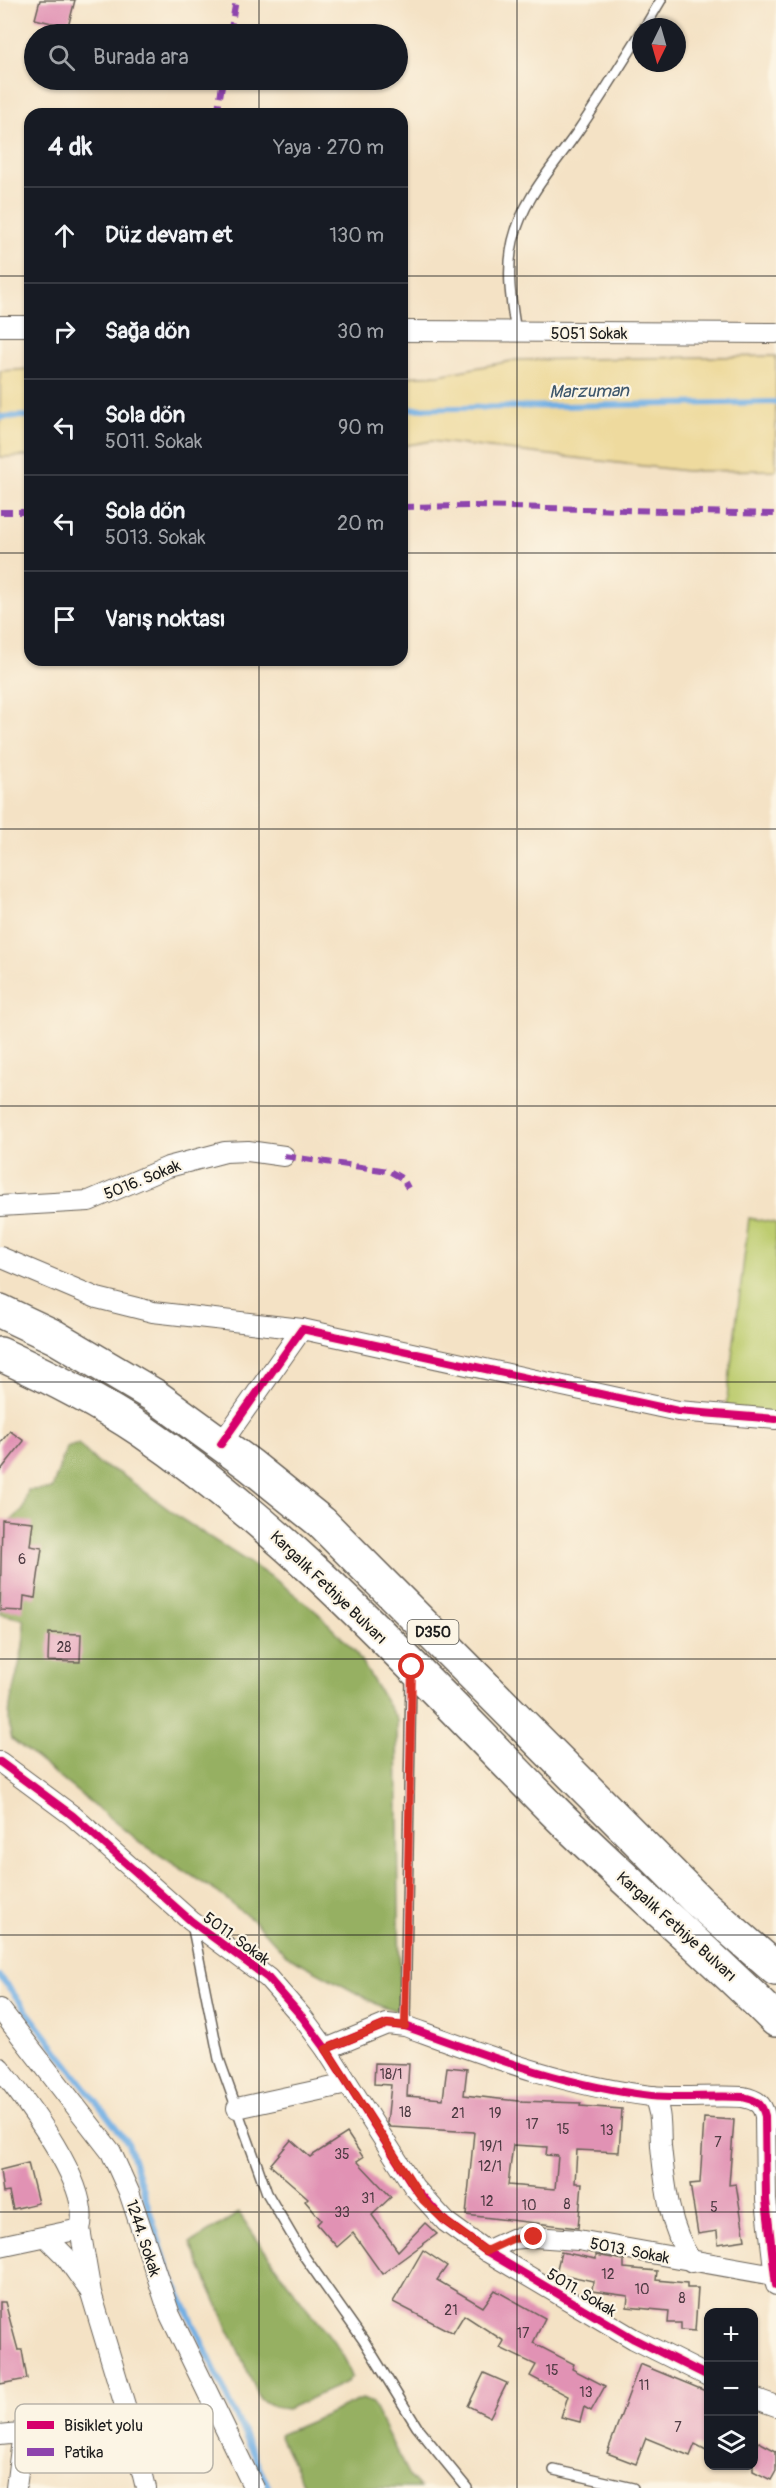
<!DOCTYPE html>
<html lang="tr">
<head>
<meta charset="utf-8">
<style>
  :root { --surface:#171b24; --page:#242831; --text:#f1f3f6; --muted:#9ea1a6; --line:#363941 }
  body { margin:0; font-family:Pangolin,sans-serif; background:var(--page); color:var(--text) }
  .controls { position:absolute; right:18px; bottom:18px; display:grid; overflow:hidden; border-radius:12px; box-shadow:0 2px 4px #0004 }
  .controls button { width:54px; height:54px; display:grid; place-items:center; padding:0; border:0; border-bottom:2px solid var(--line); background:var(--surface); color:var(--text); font:30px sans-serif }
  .compass { position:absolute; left:632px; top:18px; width:54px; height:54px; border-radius:50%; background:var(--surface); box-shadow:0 2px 4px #0004; rotate:185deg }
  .stop { position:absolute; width:18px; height:18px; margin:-14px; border:4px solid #d93025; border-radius:50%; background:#fff }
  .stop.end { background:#d93025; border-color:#fff; box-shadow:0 2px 6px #0008 }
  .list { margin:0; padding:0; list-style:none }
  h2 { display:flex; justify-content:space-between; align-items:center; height:78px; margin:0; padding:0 24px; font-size:26px }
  h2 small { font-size:20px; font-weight:400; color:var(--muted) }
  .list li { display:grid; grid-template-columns:39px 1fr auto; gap:18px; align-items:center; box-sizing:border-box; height:96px; padding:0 24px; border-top:2px solid var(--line) }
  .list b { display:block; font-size:22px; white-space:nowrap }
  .list p { margin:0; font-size:20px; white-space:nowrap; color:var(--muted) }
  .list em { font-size:20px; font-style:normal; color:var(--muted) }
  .icon { flex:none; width:33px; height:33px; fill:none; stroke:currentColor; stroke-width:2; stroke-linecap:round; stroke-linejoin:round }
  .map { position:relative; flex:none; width:776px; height:2488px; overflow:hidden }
  .search { position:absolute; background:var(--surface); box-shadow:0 2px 4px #0004; left:24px; top:24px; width:384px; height:66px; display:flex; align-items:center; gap:15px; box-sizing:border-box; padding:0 21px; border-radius:33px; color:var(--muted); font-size:22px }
  .panel { position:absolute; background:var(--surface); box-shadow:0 2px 4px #0004; left:24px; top:108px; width:384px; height:558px; border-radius:18px }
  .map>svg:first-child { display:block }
  .green { fill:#bdcc6f; stroke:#6c7446; stroke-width:1.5 }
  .forest { fill:#96b062; stroke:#59663f; stroke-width:1.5 }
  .sand { fill:#eeda9e; stroke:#857b5d; stroke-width:1.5 }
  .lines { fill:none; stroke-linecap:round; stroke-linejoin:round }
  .stream { stroke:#71afe4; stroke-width:6 }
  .building { fill:#e192b4; fill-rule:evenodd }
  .service-casing { stroke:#686157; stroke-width:12 }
  .minor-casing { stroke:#686157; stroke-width:22 }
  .trunk-casing { stroke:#686157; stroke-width:36 }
  .service { stroke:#fff; stroke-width:9 }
  .minor { stroke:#fff; stroke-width:20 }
  .trunk { stroke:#fff; stroke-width:33 }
  .quiet { stroke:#8e44ad; stroke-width:6; stroke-dasharray:12 6; stroke-linecap:butt }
  .cycleway-casing { stroke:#fcf5e5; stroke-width:11 }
  .cycleway { stroke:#d6006c; stroke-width:8 }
  .route { stroke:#d93025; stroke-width:8 }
  .grid { fill:none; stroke:#1c1c1c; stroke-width:1.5; stroke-opacity:0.55 }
  .labels { text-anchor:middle; stroke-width:4.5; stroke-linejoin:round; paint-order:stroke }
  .number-label { font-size:14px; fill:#4d3a42 }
  .shield { fill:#fcf5e5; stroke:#5f5d58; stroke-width:1.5 }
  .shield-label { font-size:15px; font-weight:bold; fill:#1c1c1c }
  .street-label { font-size:16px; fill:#1c1c1c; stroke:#fcf5e5 }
  .water-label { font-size:18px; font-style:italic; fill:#3e576c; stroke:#fcf5e5 }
  .key { fill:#fcf5e5; stroke:#b9b4a9; stroke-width:1.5 }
  .key-label { font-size:16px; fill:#1c1c1c }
</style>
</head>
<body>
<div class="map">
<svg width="776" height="2488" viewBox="0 0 776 2488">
  <rect width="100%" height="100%" fill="#fcf5e5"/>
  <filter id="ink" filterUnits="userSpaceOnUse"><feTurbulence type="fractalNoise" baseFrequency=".0167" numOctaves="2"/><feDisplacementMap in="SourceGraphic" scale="12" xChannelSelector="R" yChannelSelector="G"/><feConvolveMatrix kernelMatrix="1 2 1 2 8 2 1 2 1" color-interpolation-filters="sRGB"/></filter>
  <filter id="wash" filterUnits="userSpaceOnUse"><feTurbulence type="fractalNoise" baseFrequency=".008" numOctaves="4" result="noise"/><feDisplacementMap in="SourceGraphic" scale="24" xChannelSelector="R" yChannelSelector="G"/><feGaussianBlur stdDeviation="1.35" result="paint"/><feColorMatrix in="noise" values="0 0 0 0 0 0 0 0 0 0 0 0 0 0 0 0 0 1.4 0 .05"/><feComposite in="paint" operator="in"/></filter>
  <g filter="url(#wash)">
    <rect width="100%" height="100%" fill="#f4e2c5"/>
    <polygon class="green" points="749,1218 776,1223 776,1418 725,1414"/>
    <g class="forest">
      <path d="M 78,1444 L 99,1464 L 121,1474 L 183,1520 L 279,1582 L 318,1613 L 355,1651 L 397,1720 L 400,2000 L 396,2011 L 382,2007 L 286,1955 L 256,1923 L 217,1892 L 138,1841 L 12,1739 C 0,1700 30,1658 23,1619 L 0,1614 L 0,1529 L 23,1510 L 28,1490 L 52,1489 L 66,1448 Z"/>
      <path d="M 239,2213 C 260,2244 280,2274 303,2303 C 321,2326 343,2348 352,2376 L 347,2382 L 287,2409 L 274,2407 L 260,2399 L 190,2243 Z"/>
      <polygon points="362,2399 372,2403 409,2476 420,2488 305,2488 279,2435"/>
    </g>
    <g class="sand">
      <polygon points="776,356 776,470 686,471 431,441 402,446 402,377 439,375 516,360"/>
      <polygon points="30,369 30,456 0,457 0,371"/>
    </g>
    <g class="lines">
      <g class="stream">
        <polyline points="402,409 776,402"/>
        <polyline points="0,417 30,416"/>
        <polyline points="0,1976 128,2143 167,2266 269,2488"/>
      </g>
    </g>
    <g id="blocks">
      <g class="building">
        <polygon points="40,0 75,0 68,27 35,19"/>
        <polygon points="10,1431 24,1441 0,1471 0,1443"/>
        <polygon points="2,1519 33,1522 30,1546 42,1548 35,1598 24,1596 23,1611 0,1610"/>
        <polygon points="49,1633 81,1634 80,1662 48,1661"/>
        <path d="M 375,2063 L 409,2064 L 407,2096 L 443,2099 L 447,2067 L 467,2069 L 464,2095 L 518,2101 L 581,2103 L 580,2106 L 622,2109 L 619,2152 L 577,2150 L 575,2183 L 582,2183 L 578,2228 L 466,2215 L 474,2132 L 390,2127 L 387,2123 L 391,2085 L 374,2084 ZM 513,2145 L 547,2147 L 546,2155 L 558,2156 L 555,2189 L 508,2185 Z"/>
        <polygon points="704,2118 734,2120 729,2185 736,2184 745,2240 718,2244 717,2231 698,2234 690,2184 700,2183"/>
        <polygon points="347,2133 363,2157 357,2161 391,2197 372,2215 398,2251 425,2223 437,2234 382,2274 353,2233 337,2247 317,2224 321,2220 305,2201 308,2198 270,2165 291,2140 310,2157"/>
        <polygon points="28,2163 38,2203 13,2209 9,2192 3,2193 0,2170"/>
        <polygon points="423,2250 447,2266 437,2280 483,2307 495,2290 545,2318 533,2343 574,2364 572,2369 605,2386 591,2411 584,2407 580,2422 561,2417 568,2396 530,2376 536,2365 500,2348 504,2341 464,2315 453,2333 393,2302"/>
        <polygon points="561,2252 596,2259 596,2255 624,2260 624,2268 657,2271 656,2280 687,2283 687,2288 698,2288 695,2331 681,2330 681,2323 668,2323 669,2311 627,2307 628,2296 592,2291 593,2281 556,2273"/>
        <polygon points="0,2302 5,2302 18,2350 22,2350 27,2379 0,2384"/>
        <polygon points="640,2364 708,2392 708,2451 695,2444 690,2456 646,2438 636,2464 607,2453"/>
        <polygon points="484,2373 507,2383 490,2417 468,2406"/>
        <polygon points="759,2442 776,2451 776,2471 771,2480 753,2471 753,2453"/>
      </g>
    </g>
  </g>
  <g filter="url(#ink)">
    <use href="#blocks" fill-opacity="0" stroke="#686157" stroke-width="1.5"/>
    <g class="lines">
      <defs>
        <g id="service">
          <polyline points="645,27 661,0"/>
          <path d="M 516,332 C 511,301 506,272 513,241 C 523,198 554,166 578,131 C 600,99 620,66 641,33"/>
          <polyline points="192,1924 219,2059 267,2193 304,2256 364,2341 417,2427 467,2488"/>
          <polyline points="405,2026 411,1678"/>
          <polyline points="554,2470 633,2488"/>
        </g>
        <g id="minor">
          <polyline points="0,326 30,326"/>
          <polyline points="402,331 776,333"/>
          <polyline points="0,1206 89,1201 168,1167 225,1152 248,1151 284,1156"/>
          <polyline points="0,1257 97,1298 153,1312 302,1329"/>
          <polyline points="221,1444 302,1329 678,1411 776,1419"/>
          <polyline points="0,1762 73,1816 191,1921 268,1978 303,2018 326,2049 414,2187 446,2222 486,2251 634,2339 708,2376"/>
          <polyline points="0,2009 111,2152 129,2192 170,2315 254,2488"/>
          <path d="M 326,2049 L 387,2024 L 405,2026 C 485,2055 565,2086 651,2096 C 681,2099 713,2095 743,2097 C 756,2100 762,2103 765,2116 L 766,2200 L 776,2285"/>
          <path d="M 0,2068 C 26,2101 93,2187 80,2229 L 0,2246"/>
          <path d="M 653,2096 C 662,2111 660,2128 661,2146 C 665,2186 669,2228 692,2262"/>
          <polyline points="237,2108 347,2084"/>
          <polyline points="80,2229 91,2293 130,2422 146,2488"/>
          <polyline points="46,2237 65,2256 90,2291"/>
          <polyline points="486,2251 512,2239 534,2237 578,2240 774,2275"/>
          <polyline points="754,2398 776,2406"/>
          <polyline points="0,2435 130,2422"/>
          <polyline points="16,2488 23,2432"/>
        </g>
        <g id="trunk">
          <polyline points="0,1311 55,1337 155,1396 250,1465 321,1522 697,1900 776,1969"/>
          <path d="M 0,1354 C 48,1376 96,1400 141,1430 C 296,1536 422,1678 554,1811 C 626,1883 704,1948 776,2020"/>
        </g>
      </defs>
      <use href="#service" class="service-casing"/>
      <use href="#minor" class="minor-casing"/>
      <use href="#trunk" class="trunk-casing"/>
      <use href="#service" class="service"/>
      <use href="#minor" class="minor"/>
      <use href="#trunk" class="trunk"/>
      <g class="quiet">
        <polyline points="230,34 236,0"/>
        <polyline points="217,114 223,80"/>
        <polyline points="402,507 473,506 776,514"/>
        <polyline points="0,512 30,512"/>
        <polyline points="284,1156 389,1171 403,1179 408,1188"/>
      </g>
      <defs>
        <g id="cycleway">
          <polyline points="221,1444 302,1329 678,1411 776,1419"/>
          <polyline points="0,1762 73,1816 191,1921 268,1978 303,2018 326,2049 414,2187 446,2222 486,2251 634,2339 708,2376"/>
          <path d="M 326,2049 L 387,2024 L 405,2026 C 485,2055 565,2086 651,2096 C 681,2099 713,2095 743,2097 C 756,2100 762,2103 765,2116 L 766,2200 L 776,2285"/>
        </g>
      </defs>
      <use href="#cycleway" class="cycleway-casing"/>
      <use href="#cycleway" class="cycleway"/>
    </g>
  </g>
  <g class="lines" filter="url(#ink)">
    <polyline class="route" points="412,1667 405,2026 387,2024 326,2049 423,2200 446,2222 486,2251 512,2239 534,2237"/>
  </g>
  <path class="grid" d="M 259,0 L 259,34M 517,0 L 517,2488M 259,80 L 259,114M 0,276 L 30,276M 402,276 L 776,276M 0,553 L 30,553M 402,553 L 776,553M 259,660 L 259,2488M 0,829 L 776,829M 0,1106 L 776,1106M 0,1382 L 776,1382M 0,1659 L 776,1659M 0,1935 L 776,1935M 0,2212 L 776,2212"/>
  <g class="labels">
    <g class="number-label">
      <text x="22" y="1564">6</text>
      <text x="64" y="1652">28</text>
      <text x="391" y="2079">18/1</text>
      <text x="405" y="2117">18</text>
      <text x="458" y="2118">21</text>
      <text x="495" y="2118">19</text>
      <text x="532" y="2129">17</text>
      <text x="563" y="2134">15</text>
      <text x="607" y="2135">13</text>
      <text x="718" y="2147">7</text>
      <text x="491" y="2151">19/1</text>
      <text x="342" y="2159">35</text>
      <text x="490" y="2171">12/1</text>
      <text x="368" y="2203">31</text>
      <text x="487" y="2206">12</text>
      <text x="567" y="2209">8</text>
      <text x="529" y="2210">10</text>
      <text x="714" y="2212">5</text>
      <text x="342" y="2217">33</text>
      <text x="608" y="2279">12</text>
      <text x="642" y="2294">10</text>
      <text x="682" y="2303">8</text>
      <text x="451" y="2315">21</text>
      <text x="523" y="2338">17</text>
      <text x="552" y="2375">15</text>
      <text x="644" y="2390">11</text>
      <text x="586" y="2397">13</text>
      <text x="678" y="2432">7</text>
    </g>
    <rect class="shield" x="407.5" y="1620" width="51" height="24" rx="4.5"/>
    <g class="shield-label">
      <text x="433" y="1637">D350</text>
    </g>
    <g class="street-label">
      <text x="589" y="339">5051 Sokak</text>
      <text transform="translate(142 1179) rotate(-22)" y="6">5016. Sokak</text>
      <text transform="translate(329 1587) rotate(44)" y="6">Kargalık Fethiye Bulvarı</text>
      <text transform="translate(677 1926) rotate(42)" y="6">Kargalık Fethiye Bulvarı</text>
      <text transform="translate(237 1938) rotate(36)" y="6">5011. Sokak</text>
      <text transform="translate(144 2238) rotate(72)" y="6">1244. Sokak</text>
      <text transform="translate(630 2250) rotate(11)" y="6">5013. Sokak</text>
      <text transform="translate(582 2292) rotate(31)" y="6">5011. Sokak</text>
    </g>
    <g class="water-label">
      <text transform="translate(589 391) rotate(-1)" y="6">Marzuman</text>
    </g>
  </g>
  <rect x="15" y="2404" width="198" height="69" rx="9" class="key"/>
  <rect x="27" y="2421" width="27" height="8" fill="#d6006c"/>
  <rect x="27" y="2448" width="27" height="8" fill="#8e44ad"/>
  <g class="key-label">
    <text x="64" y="2431">Bisiklet yolu</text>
    <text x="64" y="2458">Patika</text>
  </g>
</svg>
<div class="controls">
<button>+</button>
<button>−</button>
<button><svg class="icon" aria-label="layers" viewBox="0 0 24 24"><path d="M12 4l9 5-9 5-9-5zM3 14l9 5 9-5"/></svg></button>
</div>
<svg class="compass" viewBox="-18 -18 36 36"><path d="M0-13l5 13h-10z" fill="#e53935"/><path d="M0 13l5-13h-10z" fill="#9ea1a6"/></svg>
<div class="stop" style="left:412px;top:1667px"></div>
<div class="stop end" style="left:534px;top:2237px"></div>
<div class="search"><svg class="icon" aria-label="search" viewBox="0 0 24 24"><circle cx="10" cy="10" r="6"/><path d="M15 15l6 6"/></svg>Burada ara</div>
<section class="panel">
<h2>4 dk<small>Yaya · 270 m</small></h2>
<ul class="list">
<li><svg class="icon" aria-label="ahead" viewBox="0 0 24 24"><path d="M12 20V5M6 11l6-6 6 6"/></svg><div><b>Düz devam et</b></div><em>130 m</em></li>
<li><svg class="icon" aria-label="right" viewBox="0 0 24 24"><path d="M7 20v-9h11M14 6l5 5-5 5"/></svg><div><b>Sağa dön</b></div><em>30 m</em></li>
<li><svg class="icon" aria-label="left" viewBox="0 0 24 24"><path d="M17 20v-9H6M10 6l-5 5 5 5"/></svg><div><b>Sola dön</b><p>5011. Sokak</p></div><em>90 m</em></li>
<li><svg class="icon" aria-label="left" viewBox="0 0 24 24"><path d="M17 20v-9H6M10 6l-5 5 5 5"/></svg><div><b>Sola dön</b><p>5013. Sokak</p></div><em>20 m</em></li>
<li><svg class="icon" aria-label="arrive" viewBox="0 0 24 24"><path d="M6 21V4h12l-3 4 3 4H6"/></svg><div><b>Varış noktası</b></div></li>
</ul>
</section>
</div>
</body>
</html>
